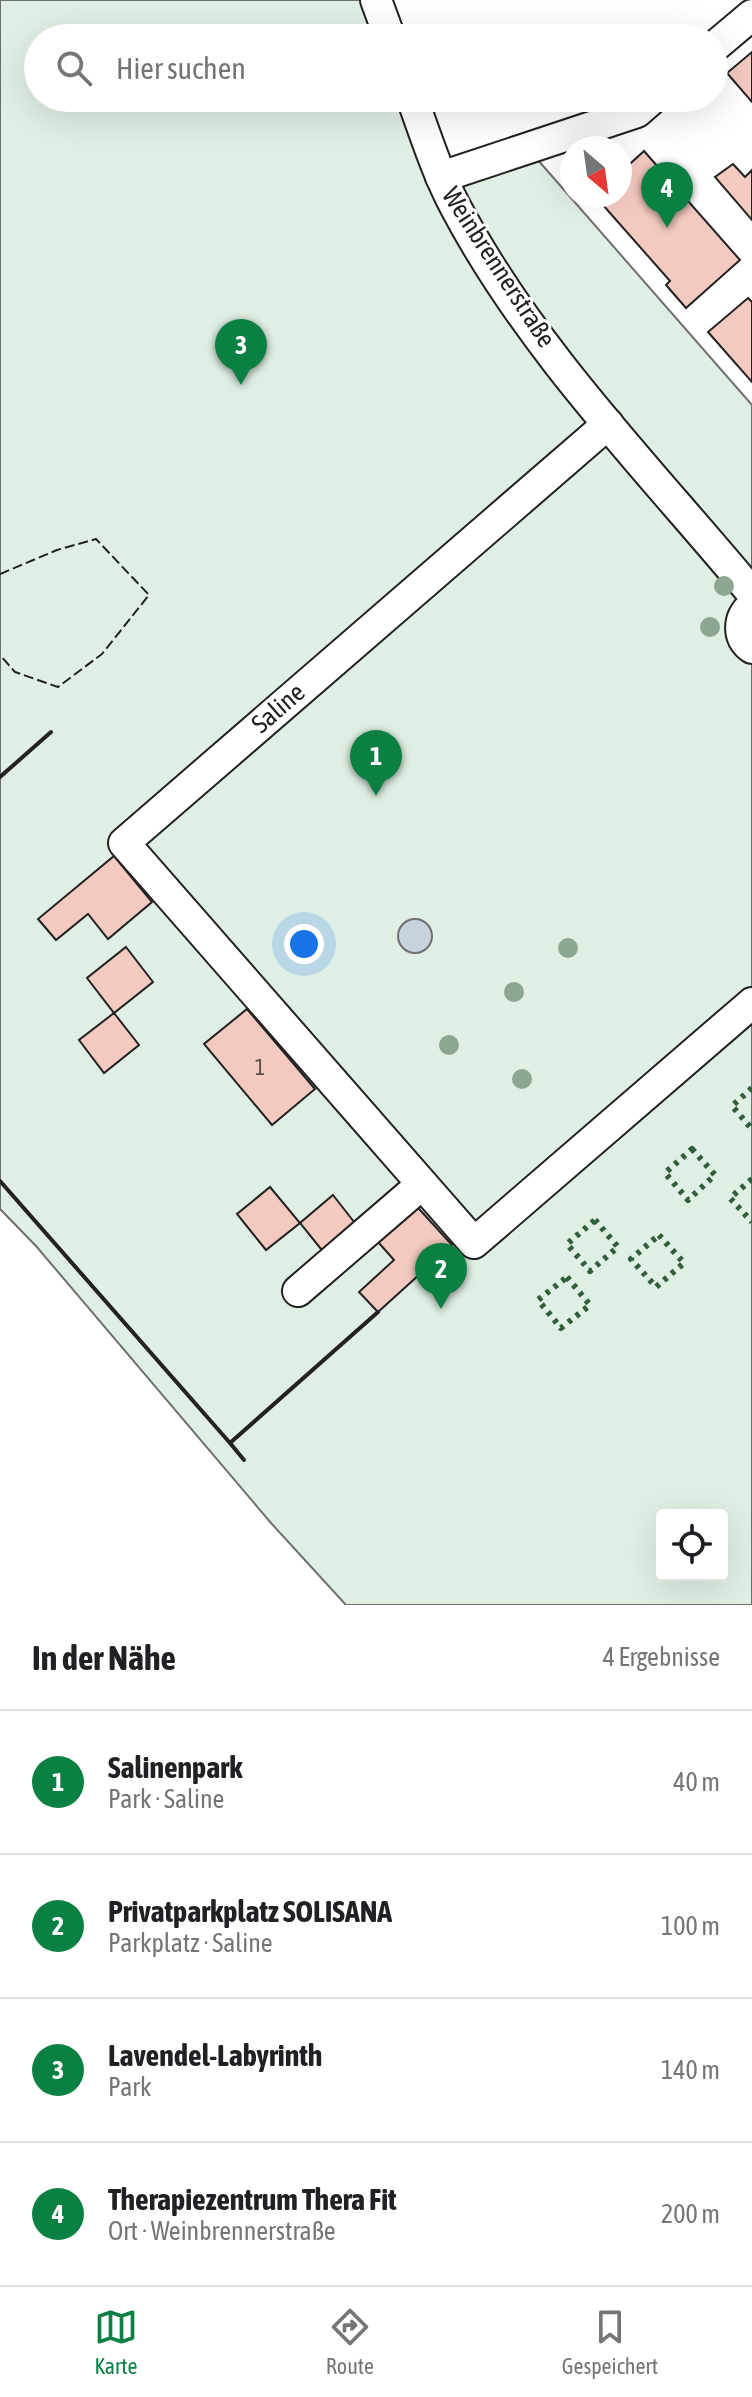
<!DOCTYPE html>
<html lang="de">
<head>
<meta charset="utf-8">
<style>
  :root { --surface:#fff; --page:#f2f2f2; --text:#202124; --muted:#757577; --line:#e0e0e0; --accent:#0b8043 }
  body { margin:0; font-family:"Asap Condensed",sans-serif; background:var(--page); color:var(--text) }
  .controls { position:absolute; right:24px; bottom:24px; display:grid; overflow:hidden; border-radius:8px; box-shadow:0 8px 32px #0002 }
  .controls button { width:72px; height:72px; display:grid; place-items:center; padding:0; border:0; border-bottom:2px solid var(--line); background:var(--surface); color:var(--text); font:40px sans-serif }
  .compass { position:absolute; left:560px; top:136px; width:72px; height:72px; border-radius:50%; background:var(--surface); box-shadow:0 8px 32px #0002; rotate:151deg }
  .you { position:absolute; left:304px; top:944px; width:28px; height:28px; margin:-20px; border:6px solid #fff; border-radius:50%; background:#1a73e8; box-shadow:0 0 0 12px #1a73e833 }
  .badge { display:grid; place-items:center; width:52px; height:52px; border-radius:50%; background:var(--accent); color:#fff; font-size:26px; font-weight:700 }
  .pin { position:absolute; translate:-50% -66px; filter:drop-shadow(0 2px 4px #0008) }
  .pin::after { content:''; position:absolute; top:42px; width:28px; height:24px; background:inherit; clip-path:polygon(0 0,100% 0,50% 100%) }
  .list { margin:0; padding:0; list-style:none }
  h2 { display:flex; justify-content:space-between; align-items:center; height:104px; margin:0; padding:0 32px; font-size:34px }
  h2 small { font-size:26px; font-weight:400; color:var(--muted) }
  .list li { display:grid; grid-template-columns:52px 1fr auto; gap:24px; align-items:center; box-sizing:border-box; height:144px; padding:0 32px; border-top:2px solid var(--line) }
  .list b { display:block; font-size:30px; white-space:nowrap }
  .list p { margin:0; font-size:26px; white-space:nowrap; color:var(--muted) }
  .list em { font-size:26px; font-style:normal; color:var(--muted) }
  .icon { flex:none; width:44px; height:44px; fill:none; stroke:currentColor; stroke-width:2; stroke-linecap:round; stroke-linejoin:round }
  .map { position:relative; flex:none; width:752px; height:1605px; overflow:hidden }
  .search { position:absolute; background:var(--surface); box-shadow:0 8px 32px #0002; left:24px; right:24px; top:24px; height:88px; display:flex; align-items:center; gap:20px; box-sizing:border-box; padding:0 28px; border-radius:44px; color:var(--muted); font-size:30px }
  .sheet { height:680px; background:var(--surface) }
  nav { display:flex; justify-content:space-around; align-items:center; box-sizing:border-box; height:112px; border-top:2px solid var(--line); background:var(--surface); font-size:22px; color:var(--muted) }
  nav a { display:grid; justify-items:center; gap:4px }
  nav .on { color:var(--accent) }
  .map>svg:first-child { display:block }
  .green { fill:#e0efe3; stroke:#6f6f6f; stroke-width:2; fill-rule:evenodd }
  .water { fill:#c7d3dd; stroke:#6f6f6f; stroke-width:2 }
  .building { fill:#f3c9c0; stroke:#222; stroke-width:2 }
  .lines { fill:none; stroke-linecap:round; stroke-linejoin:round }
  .minor-casing { stroke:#222; stroke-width:34 }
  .minor { stroke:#fff; stroke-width:30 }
  .hedge { stroke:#2f5e38; stroke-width:6; stroke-dasharray:4 6; stroke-linecap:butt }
  .fence { stroke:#222; stroke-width:2; stroke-dasharray:10 4; stroke-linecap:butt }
  .wall { stroke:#222; stroke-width:4 }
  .tree { fill:#8da692 }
  .labels { text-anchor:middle; stroke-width:6; stroke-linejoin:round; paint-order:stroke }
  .number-label { font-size:22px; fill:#564c4a }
  .street-label { font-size:26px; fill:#222; stroke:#fff }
</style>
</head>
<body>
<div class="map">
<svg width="752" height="1605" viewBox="0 0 752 1605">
  <rect width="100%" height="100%" fill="#fff"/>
  <path class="green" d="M 0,0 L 364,0 L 378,38 L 38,38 L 38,98 L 399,98 L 434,192 L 537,159 L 752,405 L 752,1605 L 346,1605 L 271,1523 L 36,1246 L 0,1209 ZM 662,1515 L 722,1515 L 722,1575 L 662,1575 Z"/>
  <circle class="water" cx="415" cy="936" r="17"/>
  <g class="building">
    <polygon points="752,52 752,102 727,73"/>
    <polygon points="644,151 740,260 686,308 666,285 670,281 595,196 620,196 620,173"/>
    <polygon points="733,164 745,177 752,170 752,220 715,177"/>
    <polygon points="748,298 752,302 752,382 708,332"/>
    <polygon points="114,856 152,902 108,939 88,914 56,940 38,919"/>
    <polygon points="126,947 153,982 114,1013 87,978"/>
    <polygon points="247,1009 315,1089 272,1125 204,1044"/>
    <polygon points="114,1013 139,1045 104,1073 79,1040"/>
    <polygon points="270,1187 300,1223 266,1250 237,1214"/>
    <polygon points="333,1195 358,1227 325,1254 300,1223"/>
    <polygon points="410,1199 452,1245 378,1312 359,1292 394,1260 371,1234"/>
  </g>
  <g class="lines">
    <defs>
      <g id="minor">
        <polyline points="376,0 390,38"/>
        <polyline points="714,47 752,15"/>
        <path d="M 412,98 C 425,134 437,172 455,206 C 530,349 649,469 752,593"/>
        <polyline points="441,177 637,112 653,98"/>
        <polyline points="608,424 124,843 474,1243 752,1003"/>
        <path d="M 752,606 C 738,618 737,637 752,648"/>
        <polyline points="298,1291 421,1185"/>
      </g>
    </defs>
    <use href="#minor" class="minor-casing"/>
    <use href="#minor" class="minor"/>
    <g class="hedge">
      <polyline points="752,1088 732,1106 752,1129"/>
      <polygon points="692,1149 715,1175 688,1200 665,1173"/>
      <polyline points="752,1179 730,1198 752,1222"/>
      <polygon points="595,1220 618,1247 590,1271 567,1244"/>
      <polygon points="659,1235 684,1263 656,1287 631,1259"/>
      <polygon points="567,1277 590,1305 561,1328 538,1300"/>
    </g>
    <polyline class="fence" points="0,574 57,550 96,539 149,595 102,654 58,687 15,672 0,655"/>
    <g class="wall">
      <polyline points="0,777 51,732"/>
      <polyline points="0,1181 230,1443 378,1312"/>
      <polyline points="230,1443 244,1460"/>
    </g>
  </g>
  <g class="tree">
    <circle cx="724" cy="586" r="10"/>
    <circle cx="710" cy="627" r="10"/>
    <circle cx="568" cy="948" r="10"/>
    <circle cx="514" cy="992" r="10"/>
    <circle cx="449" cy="1045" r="10"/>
    <circle cx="522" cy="1079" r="10"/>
  </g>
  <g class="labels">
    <g class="number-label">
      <text x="260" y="1075">1</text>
    </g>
    <g class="street-label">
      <text transform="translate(499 267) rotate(57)" y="9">Weinbrennerstraße</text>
      <text transform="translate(278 708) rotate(-41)" y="9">Saline</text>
    </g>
  </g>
</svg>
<div class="controls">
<button><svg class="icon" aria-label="locate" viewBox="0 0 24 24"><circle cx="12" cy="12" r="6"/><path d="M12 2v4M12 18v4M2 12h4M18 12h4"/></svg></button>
</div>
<svg class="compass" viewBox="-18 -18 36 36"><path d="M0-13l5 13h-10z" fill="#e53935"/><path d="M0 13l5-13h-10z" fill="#757577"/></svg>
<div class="you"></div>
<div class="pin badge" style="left:376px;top:796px">1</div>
<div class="pin badge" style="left:441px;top:1309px">2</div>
<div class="pin badge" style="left:241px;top:385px">3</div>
<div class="pin badge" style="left:667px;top:228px">4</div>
<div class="search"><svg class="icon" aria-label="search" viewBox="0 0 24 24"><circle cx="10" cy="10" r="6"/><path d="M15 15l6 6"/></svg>Hier suchen</div>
</div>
<section class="sheet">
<h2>In der Nähe<small>4 Ergebnisse</small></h2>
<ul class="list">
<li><span class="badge">1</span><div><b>Salinenpark</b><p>Park · Saline</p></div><em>40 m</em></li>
<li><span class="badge">2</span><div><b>Privatparkplatz SOLISANA</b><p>Parkplatz · Saline</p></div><em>100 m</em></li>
<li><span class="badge">3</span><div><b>Lavendel-Labyrinth</b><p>Park</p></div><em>140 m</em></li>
<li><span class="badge">4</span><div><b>Therapiezentrum Thera Fit</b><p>Ort · Weinbrennerstraße</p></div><em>200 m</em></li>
</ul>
</section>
<nav>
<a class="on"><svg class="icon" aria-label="map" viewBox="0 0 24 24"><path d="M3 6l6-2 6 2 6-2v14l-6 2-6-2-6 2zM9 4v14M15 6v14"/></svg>Karte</a>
<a><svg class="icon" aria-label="directions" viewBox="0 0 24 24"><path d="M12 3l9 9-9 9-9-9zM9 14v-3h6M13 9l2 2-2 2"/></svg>Route</a>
<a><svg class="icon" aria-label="saved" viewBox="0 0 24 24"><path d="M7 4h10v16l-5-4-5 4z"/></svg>Gespeichert</a>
</nav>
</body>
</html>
